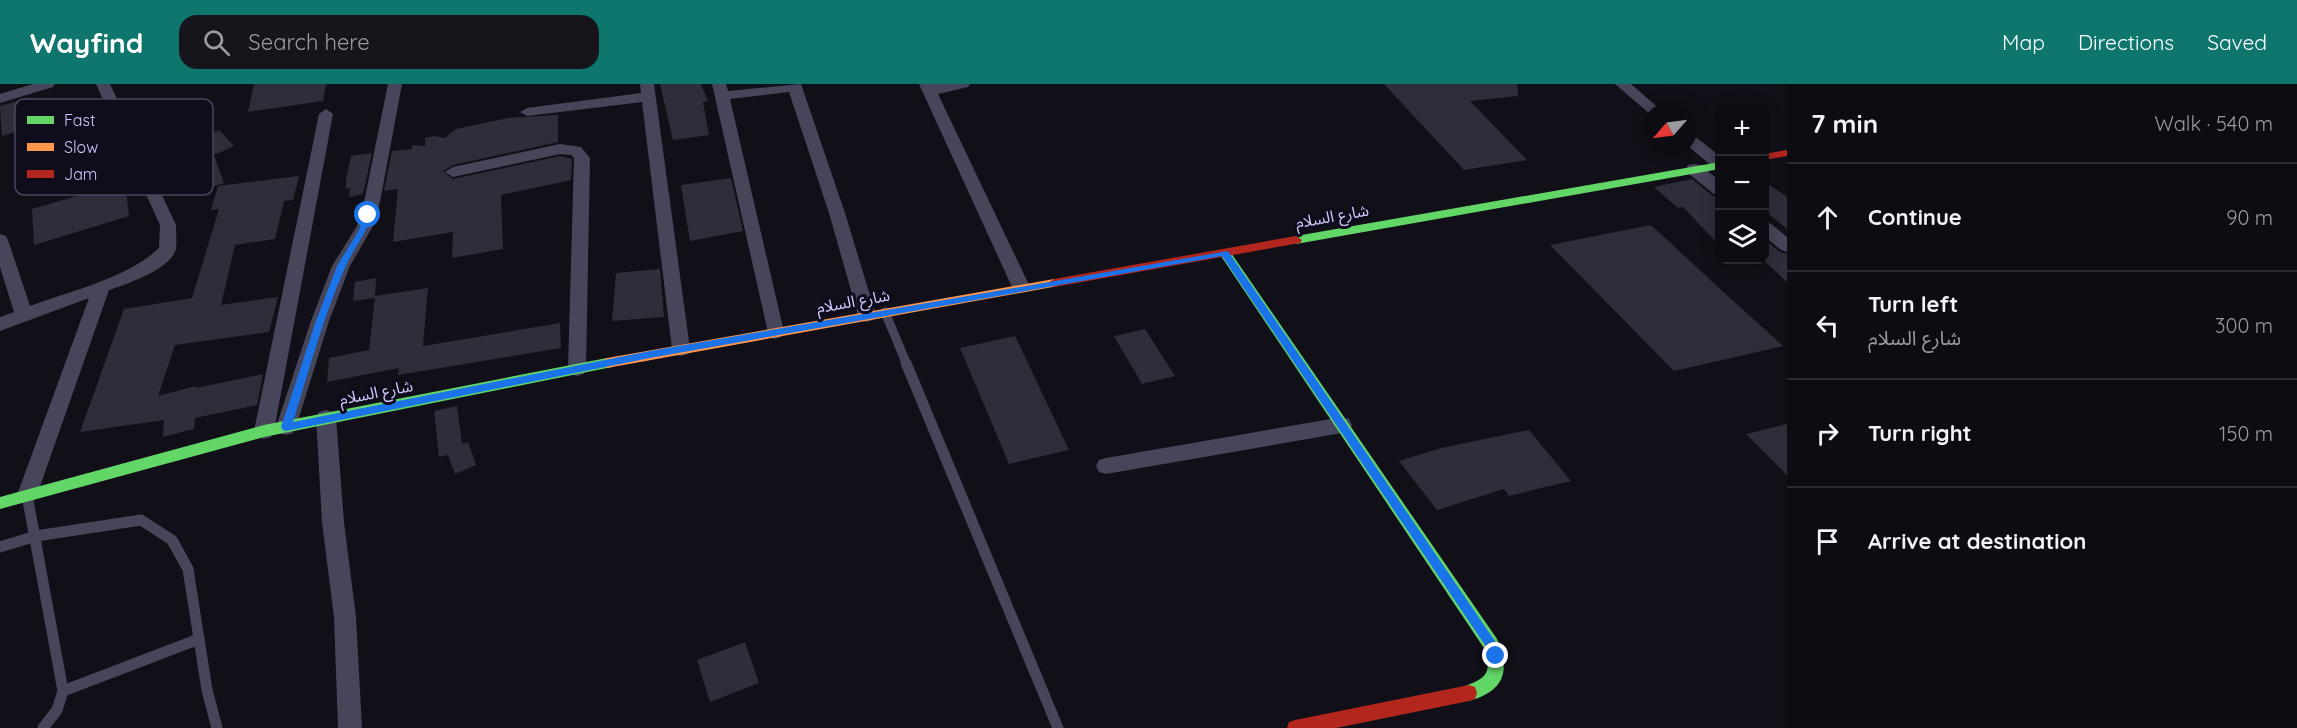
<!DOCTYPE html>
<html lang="en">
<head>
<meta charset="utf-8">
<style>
  :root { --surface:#0d0c12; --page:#16151b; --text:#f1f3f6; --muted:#9a9b9f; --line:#2d2c32; --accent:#0f766e }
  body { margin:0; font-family:Quicksand,"Noto Sans Arabic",sans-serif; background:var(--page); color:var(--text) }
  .controls { position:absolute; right:18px; top:18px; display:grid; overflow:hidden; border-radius:12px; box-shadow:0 3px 15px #0003 }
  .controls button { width:54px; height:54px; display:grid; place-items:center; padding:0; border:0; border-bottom:2px solid var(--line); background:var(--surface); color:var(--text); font:30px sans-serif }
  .compass { position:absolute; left:1643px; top:18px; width:54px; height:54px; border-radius:50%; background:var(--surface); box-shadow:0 3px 15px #0003; rotate:242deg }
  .stop { position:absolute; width:18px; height:18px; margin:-14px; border:4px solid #1a73e8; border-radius:50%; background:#fff }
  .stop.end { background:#1a73e8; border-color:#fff; box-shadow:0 2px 6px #0008 }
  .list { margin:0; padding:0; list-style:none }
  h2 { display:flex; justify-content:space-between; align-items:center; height:78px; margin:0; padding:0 24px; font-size:26px }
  h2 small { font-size:20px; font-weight:400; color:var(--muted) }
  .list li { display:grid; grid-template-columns:39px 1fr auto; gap:18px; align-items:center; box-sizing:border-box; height:108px; padding:0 24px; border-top:2px solid var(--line) }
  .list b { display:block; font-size:22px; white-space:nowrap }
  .list p { margin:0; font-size:20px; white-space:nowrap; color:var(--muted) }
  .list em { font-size:20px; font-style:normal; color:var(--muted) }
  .icon { flex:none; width:33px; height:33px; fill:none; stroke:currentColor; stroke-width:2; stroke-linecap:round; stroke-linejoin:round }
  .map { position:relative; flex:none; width:1787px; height:644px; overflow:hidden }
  header { display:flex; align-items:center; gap:36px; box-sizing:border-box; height:84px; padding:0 30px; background:var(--accent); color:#fff }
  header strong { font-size:28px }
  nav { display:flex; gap:33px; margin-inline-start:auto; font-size:21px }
  .search { width:420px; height:54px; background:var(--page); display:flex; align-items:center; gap:15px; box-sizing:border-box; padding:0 21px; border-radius:18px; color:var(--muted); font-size:22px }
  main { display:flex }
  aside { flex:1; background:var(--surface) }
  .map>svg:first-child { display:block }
  .building { fill:#2f2d3a }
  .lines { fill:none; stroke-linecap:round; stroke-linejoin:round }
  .lane-far1 { stroke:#464559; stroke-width:9 }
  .lane { stroke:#464559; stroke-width:11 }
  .street { fill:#464559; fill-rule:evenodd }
  .fast { fill:#63d668; fill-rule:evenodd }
  .slow { fill:#ff974d; fill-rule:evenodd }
  .jam { fill:#b3261e; fill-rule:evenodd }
  .route { fill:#1a73e8 }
  .labels { text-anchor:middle; stroke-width:6; stroke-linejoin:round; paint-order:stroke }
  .street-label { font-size:16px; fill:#d0cafc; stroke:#0f0c1c }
  .key { fill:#0f0c1c; stroke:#49455f; stroke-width:1.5 }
  .key-label { font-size:16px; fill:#d0cafc }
</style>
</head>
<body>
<header>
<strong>Wayfind</strong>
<div class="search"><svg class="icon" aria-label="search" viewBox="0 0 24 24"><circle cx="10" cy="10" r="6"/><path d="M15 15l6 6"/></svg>Search here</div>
<nav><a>Map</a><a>Directions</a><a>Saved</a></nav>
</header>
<main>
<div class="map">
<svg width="1787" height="644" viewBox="0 0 1787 644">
  <rect width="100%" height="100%" fill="#111018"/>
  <g class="building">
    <polygon points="254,0 326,0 323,17 248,28"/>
    <polygon points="660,0 701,0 708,17 703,18 709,51 673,56"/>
    <polygon points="1384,0 1517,0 1518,12 1470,17 1527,76 1464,86"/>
    <polygon points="31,13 38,41 2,52 0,22"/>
    <polygon points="558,31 558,58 453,81 443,87 453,95 560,72 572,75 571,96 501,111 503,165 452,174 453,148 393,158 398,105 384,107 392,67 412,65 412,61 425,62 425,54 434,52 445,54 456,45 508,34"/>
    <polygon points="219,46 234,62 214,71 224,99 185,112 177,90 185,87 168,68"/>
    <polygon points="372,69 363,110 349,113 350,104 346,105 346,95 351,72"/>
    <polygon points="299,92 293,116 284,117 275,155 235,161 221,221 278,213 269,248 175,261 158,312 196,302 196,304 263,290 257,321 195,334 194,345 163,353 164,336 80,348 124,225 192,214 219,125 211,126 218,102"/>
    <polygon points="731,94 743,147 690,157 681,101"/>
    <polygon points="1692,95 1713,112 1719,113 1719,161 1683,123 1678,124 1654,103"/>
    <polygon points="1764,97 1787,113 1787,145 1764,126"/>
    <polygon points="125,98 129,132 34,161 32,125"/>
    <polygon points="1651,141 1719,204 1783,262 1674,287 1550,161"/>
    <polygon points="1764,155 1780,168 1787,170 1787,198 1764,177"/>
    <polygon points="660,185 664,233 612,237 616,189"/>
    <polygon points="376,194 375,214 353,217 355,198"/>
    <polygon points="428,204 423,262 560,239 561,264 398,291 399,284 327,298 329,274 369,266 375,212"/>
    <polygon points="1145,245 1175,292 1142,300 1114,252"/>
    <polygon points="1015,252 1069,366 1009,380 960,264"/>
    <polygon points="457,322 462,360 468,358 476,381 455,390 448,371 439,373 434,327"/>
    <polygon points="1787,340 1787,391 1746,350"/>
    <polygon points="1529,346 1571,397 1509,412 1504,405 1437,426 1399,377 1441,364"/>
    <polygon points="745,558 759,599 710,618 697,576"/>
  </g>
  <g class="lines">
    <polyline class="lane-far1" points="885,228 907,281"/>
    <g class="lane">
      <polyline points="906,279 1058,644"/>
      <polyline points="27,411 63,607 57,626 43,644"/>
      <polyline points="0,463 36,452 141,436 172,456 188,485 207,606 217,644"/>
      <polyline points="63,607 199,555"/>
    </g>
    <g class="street">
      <polygon points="33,0 55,0 53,3 0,19 0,10"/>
      <path d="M 96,0 L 110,0 L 176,141 C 176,148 177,157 176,165 C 171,185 127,200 109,206 L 37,411 L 34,417 L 27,420 L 20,417 L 17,411 L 89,214 L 0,247 L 0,233 L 14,228 L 0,183 L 0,150 L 6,152 L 8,156 L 30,222 C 70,207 128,194 159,164 L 160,141 Z"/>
      <polygon points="388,0 402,0 380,118 373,142 350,182 329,237 296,343 293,349 286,351 279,349 276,343 311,237 332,182 357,142 364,118"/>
      <polygon points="640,0 654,0 690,265 688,270 681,272 674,270 672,265 642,18 527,32 520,28 527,24 641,9"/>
      <polygon points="712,0 726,0 728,7 801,0 845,129 876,231 873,236 867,238 861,236 858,231 829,129 789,8 730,15 784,248 781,253 775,255 769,253"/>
      <polygon points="919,0 970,0 968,3 938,10 1030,203 1027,207 1021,209 1015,207 1012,203"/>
      <polygon points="1615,0 1631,0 1662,27 1652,27 1652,31 1650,30"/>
      <polygon points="326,25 333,30 274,347 271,353 264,355 257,353 254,347 319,30"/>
      <polygon points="1688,49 1693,51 1720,72 1720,85 1714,84 1688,62"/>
      <polygon points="560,60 581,63 590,74 586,285 584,290 577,292 570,290 568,285 574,74 571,71 560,70 453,93 445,88 453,83"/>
      <polygon points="1694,80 1700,81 1720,97 1720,111 1714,110 1688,89 1686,85 1688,81"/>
      <polygon points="1764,137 1770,139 1787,153 1787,168 1781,166 1764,152"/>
      <polygon points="326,326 333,328 336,334 344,438 356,533 362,644 338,644 334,533 322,438 316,334 319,328"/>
      <polygon points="1342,333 1349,335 1352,341 1349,347 1342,349 1106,390 1099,388 1096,382 1099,376 1106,374"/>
    </g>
    <g class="fast">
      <polygon points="1720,78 1720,85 1296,160 1290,156 1296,152"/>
      <path d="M 1225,165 L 1229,166 L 1497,555 C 1511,588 1504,607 1469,617 L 1463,615 L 1461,609 L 1463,603 C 1486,594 1493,590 1484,564 L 1221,172 L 1219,169 Z"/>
      <polygon points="607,274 612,275 614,279 612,283 264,353 0,425 0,413 264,341"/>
    </g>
    <polygon class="slow" points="1054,195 1058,196 1060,199 1058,202 607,284 600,279 607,274"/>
    <g class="jam">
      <polygon points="1787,66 1787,72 1764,76 1764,70"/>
      <polygon points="1296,152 1302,156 1300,159 1054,203 1048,199 1054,195"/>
      <polygon points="1469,601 1475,603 1477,609 1475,615 1469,617 1336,644 1287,644 1289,638 1295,636"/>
    </g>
  </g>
  <path class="route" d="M 365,129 L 372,131 C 366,150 353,165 345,184 C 323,233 309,287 293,338 L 650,267 L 1228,167 L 1495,557 L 1502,572 L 1496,577 L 1492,575 L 1487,564 L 1222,172 L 650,274 L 286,347 L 283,346 L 281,343 L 316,237 L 337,182 L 358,148 Z"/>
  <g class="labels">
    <g class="street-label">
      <text transform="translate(1332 132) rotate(-10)" y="6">شارع السلام</text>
      <text transform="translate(853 217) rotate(-10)" y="6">شارع السلام</text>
      <text transform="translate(376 308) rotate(-11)" y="6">شارع السلام</text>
    </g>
  </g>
  <rect x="15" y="15" width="198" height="96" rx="9" class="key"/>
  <rect x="27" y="32" width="27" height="8" fill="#63d668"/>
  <rect x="27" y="59" width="27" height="8" fill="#ff974d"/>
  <rect x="27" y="86" width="27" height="8" fill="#b3261e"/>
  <g class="key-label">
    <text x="64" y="42">Fast</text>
    <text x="64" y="69">Slow</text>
    <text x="64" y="96">Jam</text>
  </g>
</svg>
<div class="controls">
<button>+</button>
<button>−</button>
<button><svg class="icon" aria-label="layers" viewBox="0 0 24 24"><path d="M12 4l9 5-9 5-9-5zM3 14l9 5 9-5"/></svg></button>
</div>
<svg class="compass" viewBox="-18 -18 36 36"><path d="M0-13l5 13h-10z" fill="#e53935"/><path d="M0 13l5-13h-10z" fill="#9a9b9f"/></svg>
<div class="stop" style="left:368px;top:131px"></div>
<div class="stop end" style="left:1496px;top:572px"></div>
</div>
<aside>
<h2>7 min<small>Walk · 540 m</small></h2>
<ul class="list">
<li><svg class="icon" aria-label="ahead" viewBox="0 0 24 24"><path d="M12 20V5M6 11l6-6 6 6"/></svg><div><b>Continue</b></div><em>90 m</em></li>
<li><svg class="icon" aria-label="left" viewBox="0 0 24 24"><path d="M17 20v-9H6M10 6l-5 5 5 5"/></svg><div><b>Turn left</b><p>شارع السلام</p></div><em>300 m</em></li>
<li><svg class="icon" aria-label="right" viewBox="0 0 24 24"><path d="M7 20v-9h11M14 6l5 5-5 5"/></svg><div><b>Turn right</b></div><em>150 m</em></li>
<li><svg class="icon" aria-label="arrive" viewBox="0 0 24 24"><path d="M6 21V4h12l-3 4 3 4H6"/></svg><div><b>Arrive at destination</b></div></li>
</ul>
</aside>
</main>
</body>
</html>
